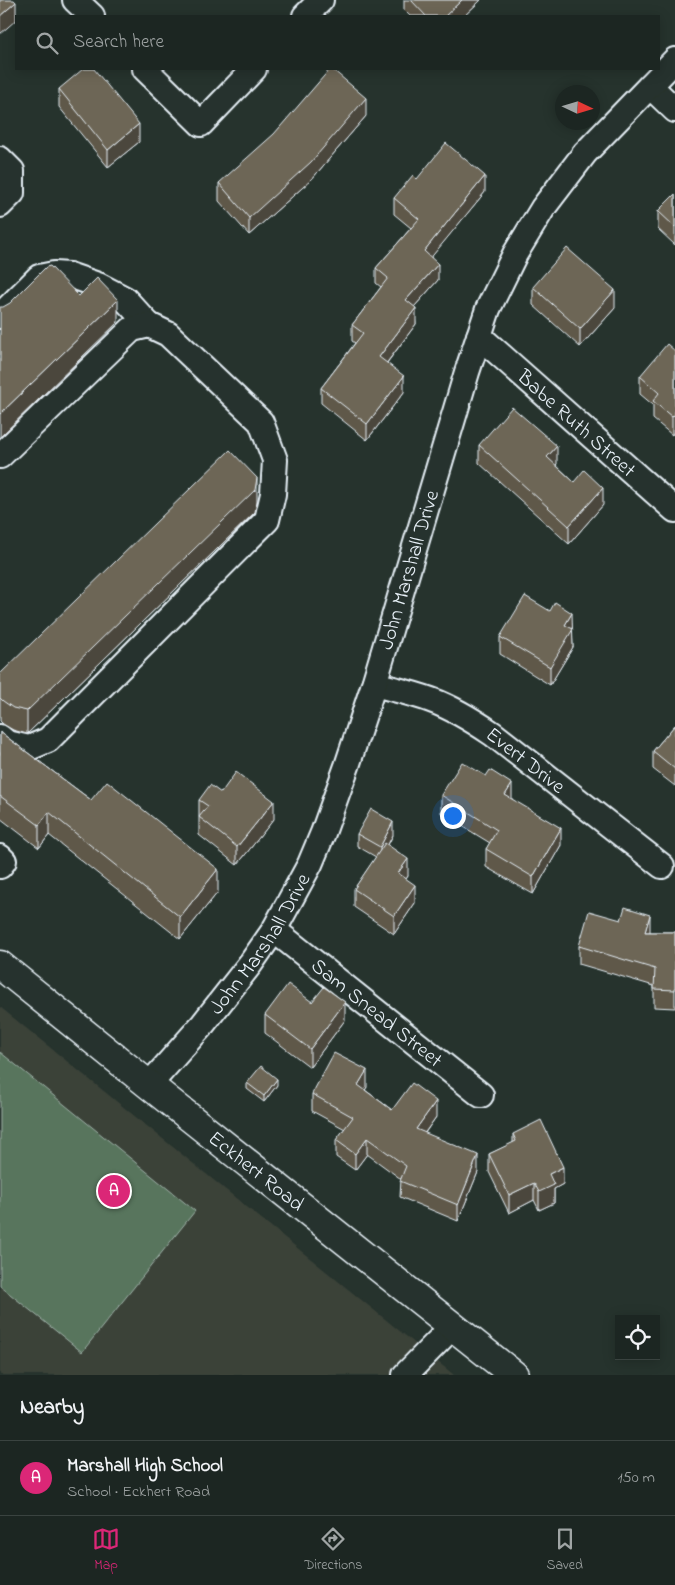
<!DOCTYPE html>
<html lang="en">
<head>
<meta charset="utf-8">
<style>
  :root { --surface:#1c2622; --page:#252e2a; --text:#f1f3f6; --muted:#a0a5a5; --line:#3a4340; --accent:#db2777 }
  body { margin:0; font-family:"Indie Flower",sans-serif; background:var(--page); color:var(--text) }
  .controls { position:absolute; right:15px; bottom:15px; display:grid; overflow:hidden; border-radius:0px; box-shadow:0 2px 12px #0003 }
  .controls button { width:45px; height:45px; display:grid; place-items:center; padding:0; border:0; border-bottom:1px solid var(--line); background:var(--surface); color:var(--text); font:25px sans-serif }
  .compass { position:absolute; left:555px; top:85px; width:45px; height:45px; border-radius:50%; background:var(--surface); box-shadow:0 2px 12px #0003; rotate:94deg }
  .you { position:absolute; left:452px; top:815px; width:18px; height:18px; margin:-12px; border:4px solid #fff; border-radius:50%; background:#1a73e8; box-shadow:0 0 0 8px #1a73e833 }
  .badge { display:grid; place-items:center; width:32px; height:32px; border-radius:50%; background:var(--accent); color:#fff; font-size:16px; font-weight:700 }
  .pin { position:absolute; translate:-50% -50%; border:2px solid #fff; box-shadow:0 1px 5px #0006 }
  .list { margin:0; padding:0; list-style:none }
  h2 { display:flex; justify-content:space-between; align-items:center; height:65px; margin:0; padding:0 20px; font-size:21px }
  h2 small { font-size:16px; font-weight:400; color:var(--muted) }
  .list li { display:grid; grid-template-columns:32px 1fr auto; gap:15px; align-items:center; box-sizing:border-box; height:75px; padding:0 20px; border-top:1px solid var(--line) }
  .list b { display:block; font-size:19px; white-space:nowrap }
  .list p { margin:0; font-size:16px; white-space:nowrap; color:var(--muted) }
  .list em { font-size:16px; font-style:normal; color:var(--muted) }
  .icon { flex:none; width:28px; height:28px; fill:none; stroke:currentColor; stroke-width:2; stroke-linecap:round; stroke-linejoin:round }
  .map { position:relative; flex:none; width:675px; height:1375px; overflow:hidden }
  .search { position:absolute; background:var(--surface); box-shadow:0 2px 12px #0003; left:15px; right:15px; top:15px; height:55px; display:flex; align-items:center; gap:12px; box-sizing:border-box; padding:0 18px; border-radius:0px; color:var(--muted); font-size:19px }
  .sheet { height:140px; background:var(--surface) }
  nav { display:flex; justify-content:space-around; align-items:center; box-sizing:border-box; height:70px; border-top:1px solid var(--line); background:var(--surface); font-size:14px; color:var(--muted) }
  nav a { display:grid; justify-items:center; gap:2px }
  nav .on { color:var(--accent) }
  .map>svg:first-child { display:block }
  .built { fill:#3b4239 }
  .green { fill:#58755d; stroke:#a0b3aa }
  .lines { fill:none; stroke-linecap:round; stroke-linejoin:round }
  .minor-casing { stroke:#e8f1f8; stroke-width:28 }
  .major-casing { stroke:#e8f1f8; stroke-width:31 }
  .minor { stroke:#26332d; stroke-width:24 }
  .major { stroke:#26332d; stroke-width:28 }
  .wall { fill:#5e584a; stroke:#e8f1f8 }
  .shaded-wall { fill:#4c473c; stroke:#e8f1f8 }
  .building { fill:#6d6656; stroke:#e8f1f8 }
  .labels { text-anchor:middle; stroke-width:4; stroke-linejoin:round; paint-order:stroke }
  .street-label { font-size:21px; fill:#e8f1f8; stroke:#26332d }
</style>
</head>
<body>
<div class="map">
<svg width="675" height="1375" viewBox="0 0 675 1375">
  <rect width="100%" height="100%" fill="#26332d"/>
  <filter id="ink" filterUnits="userSpaceOnUse"><feTurbulence type="fractalNoise" baseFrequency=".02" numOctaves="2"/><feDisplacementMap in="SourceGraphic" scale="10" xChannelSelector="R" yChannelSelector="G"/><feConvolveMatrix kernelMatrix="1 2 1 2 8 2 1 2 1" color-interpolation-filters="sRGB"/></filter>
  <g filter="url(#ink)">
    <polygon class="built" points="0,1007 454,1375 0,1375"/>
    <polygon class="green" points="0,1052 195,1211 82,1352 0,1286"/>
    <g class="lines">
      <defs>
        <g id="minor">
          <polyline points="75,0 92,16"/>
          <polyline points="305,16 321,0"/>
          <polyline points="145,69 201,124 254,69"/>
          <polyline points="650,86 675,110"/>
          <polyline points="0,159 12,171 12,193 0,205"/>
          <polyline points="0,316 39,277 54,274 69,275 98,285 125,299 149,325"/>
          <path id="s1" d="M 479,336 L 675,510"/>
          <polyline points="0,456 132,329 149,325 168,334 261,422 275,460 273,494 267,520 48,740 29,748 7,743 0,737"/>
          <path id="s2" d="M 374,684 C 393,689 412,693 431,700 C 453,708 474,721 493,734 L 662,866"/>
          <polyline points="0,857 4,861 0,866"/>
          <path id="s3" d="M 274,930 L 481,1095"/>
          <path id="s4" d="M 149,1085 L 203,1024 L 251,963 L 274,930 L 310,864 L 323,833 L 347,766 L 374,684 L 467,372 L 488,309 L 515,254 L 543,208 L 585,153 L 675,60"/>
          <polyline points="405,1375 453,1326"/>
        </g>
        <g id="major">
          <path id="s5" d="M 0,965 L 149,1085 L 514,1375"/>
        </g>
      </defs>
      <use href="#minor" class="minor-casing"/>
      <use href="#major" class="major-casing"/>
      <use href="#minor" class="minor"/>
      <use href="#major" class="major"/>
    </g>
    <g class="wall">
      <polygon points="404,0 481,0 464,16 410,16 404,10"/>
      <polygon points="59,89 139,142 108,167 59,107"/>
      <polygon points="366,116 311,180 249,235 219,201 219,183"/>
      <polygon points="417,179 485,192 431,257 438,280 414,307 416,324 387,363 404,392 367,440 321,403 321,388 355,343 352,341 352,325 381,287 376,283 376,268 411,228 394,214 394,198"/>
      <polygon points="675,194 675,245 658,229 658,211"/>
      <polygon points="533,287 615,308 580,347 533,305"/>
      <polygon points="675,351 675,431 672,435 653,419 653,405 640,394 640,376"/>
      <polygon points="479,445 557,464 556,465 574,482 603,505 569,544 479,463"/>
      <polygon points="257,501 255,512 27,734 13,730 3,724 0,721 0,674"/>
      <polygon points="572,629 573,647 550,685 500,654 500,637"/>
      <polygon points="675,725 675,786 653,769 653,751"/>
      <polygon points="0,732 91,800 218,892 180,939 49,835 39,848 0,818"/>
      <polygon points="486,776 512,799 561,845 533,894 486,867 486,849 490,843 441,813 441,795"/>
      <polygon points="221,793 274,819 237,865 199,835 199,800"/>
      <polygon points="357,834 393,835 388,845 408,876 406,879 415,903 394,934 354,907 354,889 376,857 357,846"/>
      <polygon points="650,932 675,932 675,1008 654,1007 654,986 579,964 579,946"/>
      <polygon points="312,1002 345,1020 310,1067 265,1033 265,1015"/>
      <polygon points="247,1083 277,1085 264,1102 247,1089"/>
      <polygon points="367,1087 365,1090 392,1110 436,1117 425,1133 478,1172 458,1221 400,1197 401,1179 367,1154 355,1170 336,1157 336,1140 345,1129 312,1111 312,1094"/>
      <polygon points="513,1134 563,1184 554,1189 554,1203 539,1210 534,1200 509,1213 489,1172 489,1154 513,1143"/>
    </g>
    <g class="shaded-wall">
      <polygon points="462,0 481,0 464,16 445,16"/>
      <polygon points="16,2 16,20 0,34 0,16"/>
      <polygon points="366,98 366,116 311,180 249,235 249,218"/>
      <polygon points="139,124 139,142 108,167 108,150"/>
      <polygon points="485,176 485,192 424,266 424,251"/>
      <polygon points="438,264 438,280 406,316 406,300"/>
      <polygon points="615,290 615,308 580,347 580,329"/>
      <polygon points="118,300 118,322 0,437 0,414"/>
      <polygon points="416,308 416,324 379,373 379,357"/>
      <polygon points="404,376 404,392 367,440 367,424"/>
      <polygon points="675,414 675,431 672,435 672,417"/>
      <polygon points="557,446 557,464 547,475 547,457"/>
      <polygon points="257,478 257,501 255,512 27,734 27,711"/>
      <polygon points="603,488 603,505 569,544 569,526"/>
      <polygon points="572,613 573,647 550,685 550,667 565,625"/>
      <polygon points="512,784 512,801 505,795"/>
      <polygon points="274,801 274,819 237,865 237,847"/>
      <polygon points="49,812 49,835 39,848 39,825"/>
      <polygon points="393,822 393,835 380,859 380,847"/>
      <polygon points="561,828 561,845 533,894 533,877"/>
      <polygon points="408,859 408,876 398,891 398,873"/>
      <polygon points="218,869 218,892 180,939 180,917"/>
      <polygon points="415,885 415,903 394,934 394,916"/>
      <polygon points="650,915 650,932 645,932"/>
      <polygon points="345,1002 345,1020 310,1067 310,1049"/>
      <polygon points="367,1070 367,1087 358,1102 358,1085"/>
      <polygon points="277,1079 277,1085 264,1102 264,1096"/>
      <polygon points="436,1101 436,1117 416,1145 416,1129"/>
      <polygon points="367,1138 367,1154 355,1170 355,1154"/>
      <polygon points="478,1155 478,1172 458,1221 458,1205"/>
      <polygon points="563,1167 563,1184 554,1189 554,1203 539,1210 539,1192 549,1174"/>
      <polygon points="534,1183 534,1200 509,1213 509,1195"/>
    </g>
    <g class="building">
      <polygon points="0,0 14,0 16,2 0,16"/>
      <polygon points="411,0 462,0 445,16 426,16"/>
      <polygon points="83,69 94,69 139,124 108,150 59,89"/>
      <polygon points="330,69 332,69 366,98 311,162 249,218 219,183 274,134"/>
      <polygon points="446,143 485,176 424,251 438,264 406,300 416,308 379,357 404,376 367,424 321,388 363,333 352,325 388,278 376,268 419,219 394,198 413,175 417,179"/>
      <polygon points="675,194 675,227 658,211"/>
      <polygon points="567,248 615,290 580,329 533,287"/>
      <polygon points="50,266 79,296 97,278 118,300 0,414 0,307 3,307 10,303 46,267"/>
      <polygon points="667,344 675,351 675,414 672,417 653,401 659,393 640,376"/>
      <polygon points="512,407 557,446 547,457 574,482 584,470 603,488 569,526 479,445"/>
      <polygon points="230,450 257,478 255,490 27,711 13,708 3,701 0,698 0,674"/>
      <polygon points="525,596 550,611 555,602 572,613 565,625 573,629 550,667 500,637"/>
      <polygon points="675,725 675,769 653,751"/>
      <polygon points="0,732 91,800 107,781 218,869 180,917 49,812 39,825 0,796"/>
      <polygon points="462,762 486,776 490,770 512,784 505,795 561,828 533,877 486,849 497,830 441,795"/>
      <polygon points="236,772 274,801 237,847 199,817 208,806 199,800 210,785 221,793"/>
      <polygon points="371,809 393,822 380,847 357,834"/>
      <polygon points="385,843 408,859 398,873 415,885 394,916 354,889"/>
      <polygon points="625,907 650,915 645,932 675,932 675,990 654,989 655,969 579,946 589,911 621,920"/>
      <polygon points="288,984 312,1002 324,987 345,1002 310,1049 265,1015"/>
      <polygon points="334,1053 367,1070 358,1085 392,1110 412,1083 436,1101 416,1129 478,1155 458,1205 400,1181 406,1166 367,1138 355,1154 336,1140 353,1117 312,1094"/>
      <polygon points="261,1066 277,1079 264,1096 247,1083"/>
      <polygon points="541,1120 563,1167 549,1174 554,1185 539,1192 534,1183 509,1195 489,1154 516,1141 513,1134"/>
    </g>
  </g>
  <g class="labels">
    <g class="street-label">
      <text dy="7" stroke="none"><textPath href="#s1" startOffset="131">Babe Ruth Street</textPath></text>
      <text dy="7" stroke="none"><textPath href="#s4" startOffset="585">John Marshall Drive</textPath></text>
      <text dy="7" stroke="none"><textPath href="#s2" startOffset="172">Evert Drive</textPath></text>
      <text dy="7" stroke="none"><textPath href="#s4" startOffset="180">John Marshall Drive</textPath></text>
      <text dy="7" stroke="none"><textPath href="#s3" startOffset="132">Sam Snead Street</textPath></text>
      <text dy="7" stroke="none"><textPath href="#s5" startOffset="329">Eckhert Road</textPath></text>
    </g>
  </g>
</svg>
<div class="controls">
<button><svg class="icon" aria-label="locate" viewBox="0 0 24 24"><circle cx="12" cy="12" r="6"/><path d="M12 2v4M12 18v4M2 12h4M18 12h4"/></svg></button>
</div>
<svg class="compass" viewBox="-18 -18 36 36"><path d="M0-13l5 13h-10z" fill="#e53935"/><path d="M0 13l5-13h-10z" fill="#a0a5a5"/></svg>
<div class="you"></div>
<div class="pin badge" style="left:114px;top:1191px">A</div>
<div class="search"><svg class="icon" aria-label="search" viewBox="0 0 24 24"><circle cx="10" cy="10" r="6"/><path d="M15 15l6 6"/></svg>Search here</div>
</div>
<section class="sheet">
<h2>Nearby<small></small></h2>
<ul class="list">
<li><span class="badge">A</span><div><b>Marshall High School</b><p>School · Eckhert Road</p></div><em>150 m</em></li>
</ul>
</section>
<nav>
<a class="on"><svg class="icon" aria-label="map" viewBox="0 0 24 24"><path d="M3 6l6-2 6 2 6-2v14l-6 2-6-2-6 2zM9 4v14M15 6v14"/></svg>Map</a>
<a><svg class="icon" aria-label="directions" viewBox="0 0 24 24"><path d="M12 3l9 9-9 9-9-9zM9 14v-3h6M13 9l2 2-2 2"/></svg>Directions</a>
<a><svg class="icon" aria-label="saved" viewBox="0 0 24 24"><path d="M7 4h10v16l-5-4-5 4z"/></svg>Saved</a>
</nav>
</body>
</html>
